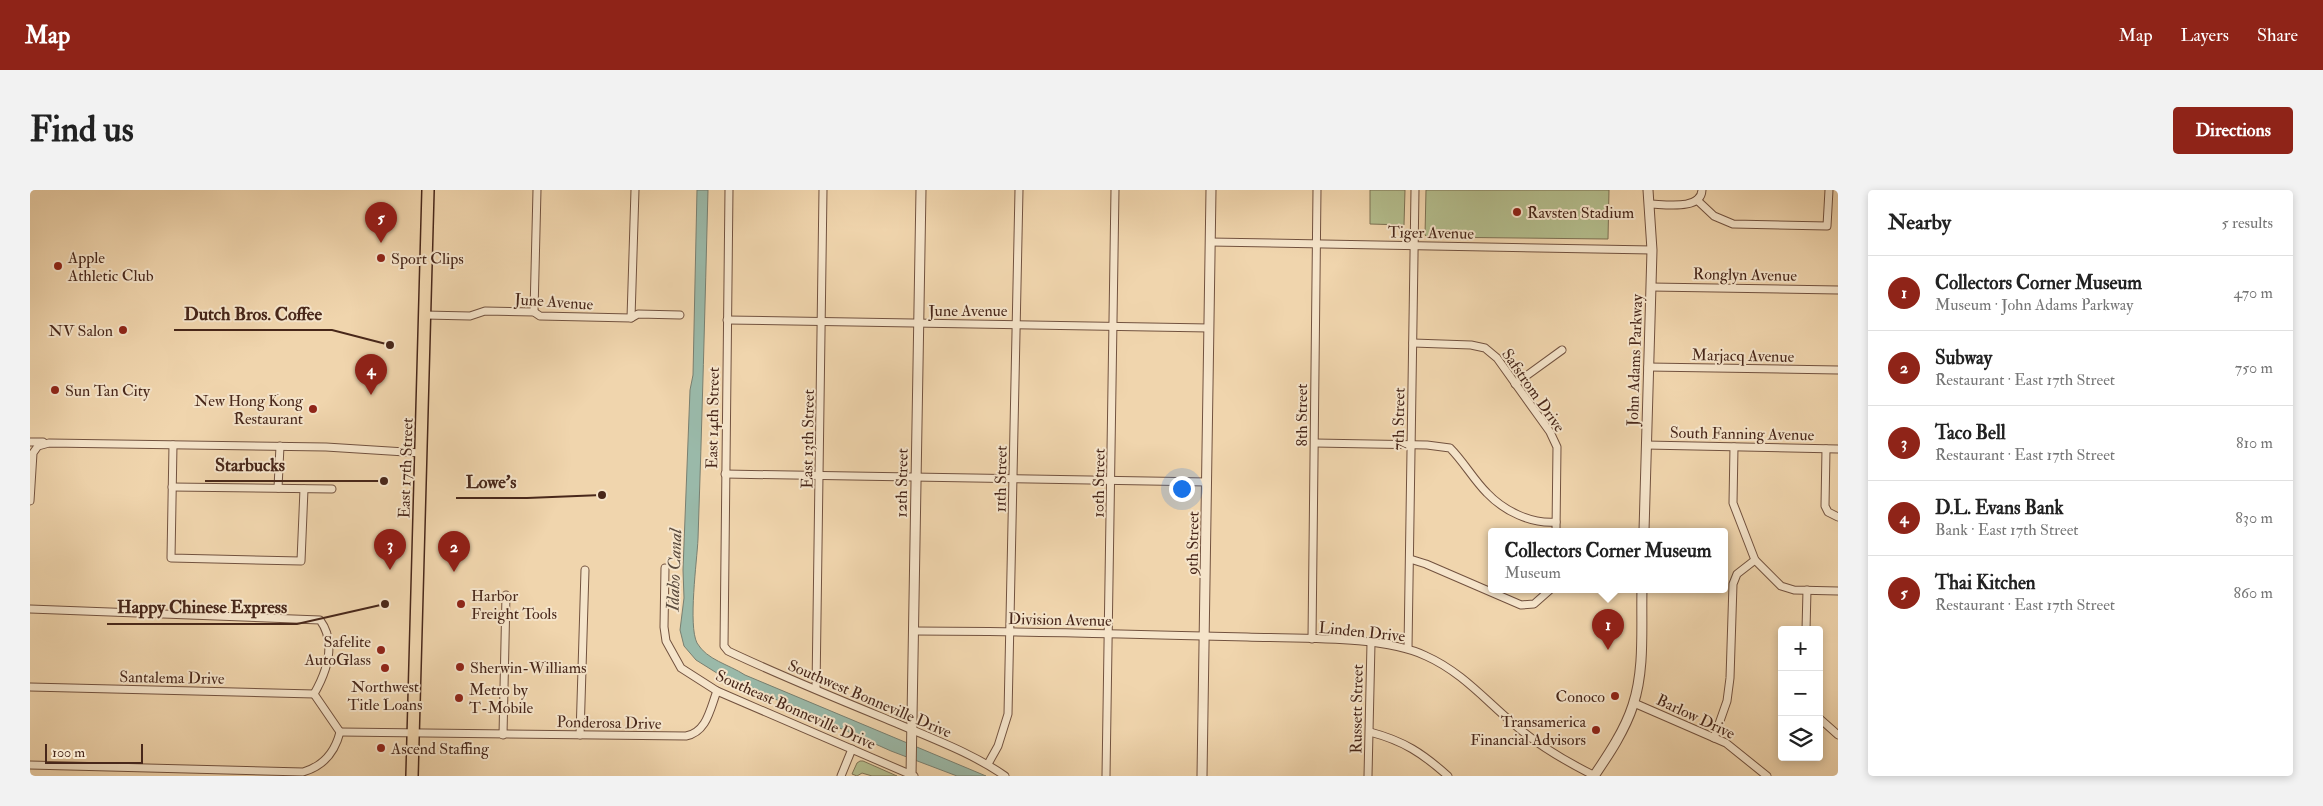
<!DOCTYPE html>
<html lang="en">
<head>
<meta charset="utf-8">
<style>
  :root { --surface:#fff; --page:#f2f2f2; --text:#222; --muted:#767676; --line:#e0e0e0; --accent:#8f2418 }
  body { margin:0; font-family:"IM FELL Double Pica",serif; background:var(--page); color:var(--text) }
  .controls { position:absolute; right:15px; bottom:15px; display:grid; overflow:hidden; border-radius:5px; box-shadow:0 2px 8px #0003 }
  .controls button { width:45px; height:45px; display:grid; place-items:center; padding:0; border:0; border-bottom:1px solid var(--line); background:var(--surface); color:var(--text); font:25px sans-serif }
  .scale { position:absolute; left:15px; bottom:12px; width:98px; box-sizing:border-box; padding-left:5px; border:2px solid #48271a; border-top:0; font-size:14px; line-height:18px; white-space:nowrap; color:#48271a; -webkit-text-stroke:4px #f5e4ca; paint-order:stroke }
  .you { position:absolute; left:1151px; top:298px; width:18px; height:18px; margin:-12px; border:4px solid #fff; border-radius:50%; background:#1a73e8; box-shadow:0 0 0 8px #1a73e833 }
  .badge { display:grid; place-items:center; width:32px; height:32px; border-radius:50%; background:var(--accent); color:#fff; font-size:16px; font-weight:700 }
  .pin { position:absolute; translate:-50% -41px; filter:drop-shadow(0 1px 2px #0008) }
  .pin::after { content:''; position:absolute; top:26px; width:18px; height:15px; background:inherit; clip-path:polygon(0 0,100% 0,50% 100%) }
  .popup { position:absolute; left:1458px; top:338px; width:240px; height:65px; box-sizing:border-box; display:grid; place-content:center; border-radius:5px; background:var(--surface); filter:drop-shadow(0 1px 4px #0005); font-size:16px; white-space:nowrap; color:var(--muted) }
  .popup b { font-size:19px; color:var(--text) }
  .popup::after { content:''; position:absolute; left:50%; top:100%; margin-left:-10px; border:10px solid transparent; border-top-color:var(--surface) }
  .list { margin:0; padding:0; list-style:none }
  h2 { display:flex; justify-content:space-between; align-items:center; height:65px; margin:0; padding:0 20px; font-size:21px }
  h2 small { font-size:16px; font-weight:400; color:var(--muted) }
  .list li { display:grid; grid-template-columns:32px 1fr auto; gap:15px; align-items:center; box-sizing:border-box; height:75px; padding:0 20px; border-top:1px solid var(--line) }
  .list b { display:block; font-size:19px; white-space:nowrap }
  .list p { margin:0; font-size:16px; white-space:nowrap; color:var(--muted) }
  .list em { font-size:16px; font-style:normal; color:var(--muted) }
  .icon { flex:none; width:28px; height:28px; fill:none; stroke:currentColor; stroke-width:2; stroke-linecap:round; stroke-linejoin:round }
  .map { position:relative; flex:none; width:1808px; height:586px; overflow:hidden; border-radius:5px }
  header { display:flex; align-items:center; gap:30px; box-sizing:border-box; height:70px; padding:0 25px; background:var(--accent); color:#fff }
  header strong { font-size:24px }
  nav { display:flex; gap:28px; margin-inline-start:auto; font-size:18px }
  .intro { display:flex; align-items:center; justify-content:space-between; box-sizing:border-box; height:120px; padding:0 30px }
  h1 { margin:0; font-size:35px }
  .button { padding:12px 22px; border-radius:5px; background:var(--accent); color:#fff; font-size:18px; font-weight:700 }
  main { display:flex; gap:30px; padding:0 30px }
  aside { flex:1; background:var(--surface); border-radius:5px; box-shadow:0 2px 8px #0003 }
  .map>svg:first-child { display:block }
  .green { fill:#b4be8e; stroke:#7e7254 }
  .water { fill:#9ab9a9; stroke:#797f70 }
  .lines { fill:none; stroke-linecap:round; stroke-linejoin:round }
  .minor-casing { stroke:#72523f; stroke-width:9 }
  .tertiary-casing { stroke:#72523f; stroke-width:11 }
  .primary-casing { stroke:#48271a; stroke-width:14 }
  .minor { stroke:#f5e4ca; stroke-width:7 }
  .tertiary { stroke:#f5e4ca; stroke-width:9 }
  .primary { stroke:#f0d5ad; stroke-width:11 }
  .poi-dot { fill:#8f2418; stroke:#f5e4ca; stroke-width:2 }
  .labels { text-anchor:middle; stroke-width:4; stroke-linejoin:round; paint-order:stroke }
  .poi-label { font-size:16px; fill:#48271a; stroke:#f5e4ca; text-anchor:start }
  .street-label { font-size:16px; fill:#48271a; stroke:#f5e4ca }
  .water-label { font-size:18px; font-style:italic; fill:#5c4c3e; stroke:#f5e4ca }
  .leader { fill:none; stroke:#48271a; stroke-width:2 }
  .callout-dot { fill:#48271a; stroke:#f5e4ca; stroke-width:2 }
  .callout-label { font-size:18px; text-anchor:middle; font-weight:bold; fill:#48271a; stroke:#f5e4ca; stroke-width:4; stroke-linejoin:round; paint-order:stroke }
</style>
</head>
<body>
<header>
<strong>Map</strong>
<nav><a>Map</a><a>Layers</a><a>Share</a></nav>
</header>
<div class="intro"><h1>Find us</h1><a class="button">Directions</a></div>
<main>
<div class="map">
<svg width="1808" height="586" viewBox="0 0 1808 586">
  <rect width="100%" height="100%" fill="#f0d5ad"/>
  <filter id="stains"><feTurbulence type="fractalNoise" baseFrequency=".004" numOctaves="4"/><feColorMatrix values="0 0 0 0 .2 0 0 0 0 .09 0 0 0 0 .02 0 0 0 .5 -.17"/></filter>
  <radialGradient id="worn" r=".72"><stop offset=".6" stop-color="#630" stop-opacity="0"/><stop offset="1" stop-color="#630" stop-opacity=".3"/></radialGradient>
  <g class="green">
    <polygon points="1340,0 1375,0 1374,35 1340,34"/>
    <polygon points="1396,0 1579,0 1578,49 1397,47 1395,45"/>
    <polygon points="830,571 833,571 867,586 842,586 832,583 827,586 822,584 827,573"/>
  </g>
  <path class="water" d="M 667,0 L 678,0 C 675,116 672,233 668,349 C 667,371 658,435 667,453 C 677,470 698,474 715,485 L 956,586 L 927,586 L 861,561 L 745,509 L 736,508 L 690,485 L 666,470 L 654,456 L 650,440 L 654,408 L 653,380 L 660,200 L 663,185 Z"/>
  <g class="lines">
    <defs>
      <g id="minor">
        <path d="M 699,0 L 694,456 L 698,461 C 753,487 810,510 866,533 C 903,549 942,563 975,586"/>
        <polyline points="1667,10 1684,26 1703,34 1797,36 1799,0"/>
        <path d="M 1619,14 C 1633,14 1671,21 1672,0"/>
        <polyline points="1180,52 1622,60"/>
        <polyline points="1621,97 1808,100"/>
        <polyline points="504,122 507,0"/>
        <polyline points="395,125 440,126 455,121 504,122 510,126 601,128 608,124 650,125"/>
        <polyline points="601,128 605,0"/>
        <polyline points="697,130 1179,138"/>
        <polyline points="1383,153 1441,155 1455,158 1467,168 1520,242 1527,257 1526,341"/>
        <polyline points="1618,177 1808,180"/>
        <polyline points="1485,194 1532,160"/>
        <polyline points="0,252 13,252"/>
        <path d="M 1285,253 L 1397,255 L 1420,258 C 1434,272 1443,289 1457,303 C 1474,321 1501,334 1526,332"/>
        <polyline points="143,255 141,368 271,371 274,299"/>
        <polyline points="1616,255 1808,259"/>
        <polyline points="1704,257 1703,313 1725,370 1751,396 1764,400 1808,401"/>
        <polyline points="1796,259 1795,316 1798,322 1808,327"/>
        <polyline points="695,284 1177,292"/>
        <polyline points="142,297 302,299"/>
        <polyline points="248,298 250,256"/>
        <polyline points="0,311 3,263 8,256 19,253 296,257 391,263"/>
        <polyline points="1380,369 1396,374 1491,415 1504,414 1521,399"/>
        <polyline points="635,378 634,437 636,451 651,478 687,501 884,586"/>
        <path d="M 0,419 L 290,430 C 307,453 296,483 284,504 L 310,542"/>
        <polyline points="1776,440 1777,400"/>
        <path d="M 885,441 C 995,441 1106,444 1217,447 C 1267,449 1352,445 1396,466 C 1432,482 1456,511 1485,535 C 1509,556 1537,572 1565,586"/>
        <polyline points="1282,449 1287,0"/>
        <polyline points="1378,458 1385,0"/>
        <polyline points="0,497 284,504"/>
        <polyline points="786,499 793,0"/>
        <polyline points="1604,513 1696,553 1737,586"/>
        <polyline points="1789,528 1808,545"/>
        <path d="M 310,542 L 656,546 C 677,542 680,519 687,501"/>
        <path d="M 1340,542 C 1374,551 1392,563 1418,586"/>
        <polyline points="473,545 476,405"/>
        <polyline points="550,545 555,380"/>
        <polyline points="1684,548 1697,511 1700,488 1703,394 1707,384 1725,370"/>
        <polyline points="958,574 968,556 978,524 989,0"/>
        <path d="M 0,575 L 273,582 C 294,576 305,562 310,542"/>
        <polyline points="811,586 822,559"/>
        <polyline points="1076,586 1085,0"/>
        <polyline points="1338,586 1341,453"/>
      </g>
      <g id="tertiary">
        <polyline points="1614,341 1622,60 1618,0"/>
        <polyline points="881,586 891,0"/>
        <polyline points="1172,586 1181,0"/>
        <path d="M 1564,586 C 1579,564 1595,540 1603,515 C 1615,479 1611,436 1612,399"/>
      </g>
      <polyline id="primary" points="382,586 398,0"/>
    </defs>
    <use href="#minor" class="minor-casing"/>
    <use href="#tertiary" class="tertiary-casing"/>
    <use href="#primary" class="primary-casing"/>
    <use href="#minor" class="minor"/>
    <use href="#tertiary" class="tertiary"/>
    <use href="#primary" class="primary"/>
  </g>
  <g class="poi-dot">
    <circle cx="1487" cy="22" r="5"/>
    <circle cx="351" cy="68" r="5"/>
    <circle cx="28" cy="76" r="5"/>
    <circle cx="93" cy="140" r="5"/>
    <circle cx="25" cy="200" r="5"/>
    <circle cx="283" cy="219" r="5"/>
    <circle cx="431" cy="414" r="5"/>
    <circle cx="351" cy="460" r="5"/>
    <circle cx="430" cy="477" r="5"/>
    <circle cx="355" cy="478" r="5"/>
    <circle cx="1585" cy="506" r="5"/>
    <circle cx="429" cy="508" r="5"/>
    <circle cx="1566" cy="540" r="5"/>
    <circle cx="351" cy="558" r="5"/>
  </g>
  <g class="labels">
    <g class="poi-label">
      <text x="1497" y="28">Ravsten Stadium</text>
      <text x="38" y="73">Apple<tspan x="38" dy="18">Athletic Club</tspan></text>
      <text x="361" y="74">Sport Clips</text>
      <text x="83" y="146" text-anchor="end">NV Salon</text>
      <text x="35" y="206">Sun Tan City</text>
      <text x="273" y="216" text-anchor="end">New Hong Kong<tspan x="273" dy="18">Restaurant</tspan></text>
      <text x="441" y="411">Harbor<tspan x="441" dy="18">Freight Tools</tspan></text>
      <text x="341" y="457" text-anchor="end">Safelite<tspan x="341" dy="18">AutoGlass</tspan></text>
      <text x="440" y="483">Sherwin-Williams</text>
      <text x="355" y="502" text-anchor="middle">Northwest<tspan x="355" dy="18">Title Loans</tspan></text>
      <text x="439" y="505">Metro by<tspan x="439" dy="18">T-Mobile</tspan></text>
      <text x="1575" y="512" text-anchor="end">Conoco</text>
      <text x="1556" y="537" text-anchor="end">Transamerica<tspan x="1556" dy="18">Financial Advisors</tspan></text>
      <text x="361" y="564">Ascend Staffing</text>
    </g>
    <g class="street-label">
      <text transform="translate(1401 42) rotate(1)" y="6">Tiger Avenue</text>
      <text transform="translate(1715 84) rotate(1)" y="6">Ronglyn Avenue</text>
      <text transform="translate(524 111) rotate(4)" y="6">June Avenue</text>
      <text x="938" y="126">June Avenue</text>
      <text transform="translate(1713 165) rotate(1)" y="6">Marjacq Avenue</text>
      <text transform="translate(1604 170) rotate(-88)" y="6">John Adams Parkway</text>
      <text transform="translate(1504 200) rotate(55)" y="6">Safstrom Drive</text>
      <text transform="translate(1271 225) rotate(-90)" y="6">8th Street</text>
      <text transform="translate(682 228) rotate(-89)" y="6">East 14th Street</text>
      <text transform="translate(1368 229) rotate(-89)" y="6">7th Street</text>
      <text transform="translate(1712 243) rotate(1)" y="6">South Fanning Avenue</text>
      <text transform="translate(777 249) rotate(-89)" y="6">East 13th Street</text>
      <text transform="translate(375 278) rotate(-88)" y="6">East 17th Street</text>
      <text transform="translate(970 289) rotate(-89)" y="6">11th Street</text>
      <text transform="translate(871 293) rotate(-89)" y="6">12th Street</text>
      <text transform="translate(1068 293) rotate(-89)" y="6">10th Street</text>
      <text transform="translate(1162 353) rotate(-89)" y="6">9th Street</text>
      <text transform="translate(1030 429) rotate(1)" y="6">Division Avenue</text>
      <text transform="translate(1332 441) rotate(6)" y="6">Linden Drive</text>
      <text transform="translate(142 487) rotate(1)" y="6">Santalema Drive</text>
      <text transform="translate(840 508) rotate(23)" y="6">Southwest Bonneville Drive</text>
      <text transform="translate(766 519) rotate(24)" y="6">Southeast Bonneville Drive</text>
      <text transform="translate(1326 519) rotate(-89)" y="6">Russett Street</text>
      <text transform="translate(1666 526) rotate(25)" y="6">Barlow Drive</text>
      <text transform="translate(579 532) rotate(1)" y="6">Ponderosa Drive</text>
    </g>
    <g class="water-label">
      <text transform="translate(644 380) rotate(-88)" y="6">Idaho Canal</text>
    </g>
  </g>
  <path class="leader" d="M360 155L302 140H144M354 291L265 291H175M572 305L497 308H426M355 414L267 434H77"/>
  <g class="callout-dot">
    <circle cx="360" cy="155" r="5"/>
    <circle cx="354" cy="291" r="5"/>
    <circle cx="572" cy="305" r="5"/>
    <circle cx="355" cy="414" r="5"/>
  </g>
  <g class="callout-label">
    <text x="223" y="130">Dutch Bros. Coffee</text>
    <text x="220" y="281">Starbucks</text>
    <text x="461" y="298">Lowe's</text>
    <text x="172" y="423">Happy Chinese Express</text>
  </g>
  <rect width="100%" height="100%" filter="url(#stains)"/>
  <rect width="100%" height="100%" fill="url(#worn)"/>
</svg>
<div class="controls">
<button>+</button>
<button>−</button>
<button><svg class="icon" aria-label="layers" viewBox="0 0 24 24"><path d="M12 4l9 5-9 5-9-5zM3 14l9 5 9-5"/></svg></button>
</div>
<div class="scale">100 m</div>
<div class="you"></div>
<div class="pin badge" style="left:1578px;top:460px">1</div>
<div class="popup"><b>Collectors Corner Museum</b>Museum</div>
<div class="pin badge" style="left:424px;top:382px">2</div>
<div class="pin badge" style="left:360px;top:380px">3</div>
<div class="pin badge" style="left:341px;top:205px">4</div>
<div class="pin badge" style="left:351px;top:53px">5</div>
</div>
<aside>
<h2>Nearby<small>5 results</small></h2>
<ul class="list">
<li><span class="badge">1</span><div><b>Collectors Corner Museum</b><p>Museum · John Adams Parkway</p></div><em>470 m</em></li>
<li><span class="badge">2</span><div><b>Subway</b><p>Restaurant · East 17th Street</p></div><em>750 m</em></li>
<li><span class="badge">3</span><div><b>Taco Bell</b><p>Restaurant · East 17th Street</p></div><em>810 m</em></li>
<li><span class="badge">4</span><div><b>D.L. Evans Bank</b><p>Bank · East 17th Street</p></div><em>830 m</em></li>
<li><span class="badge">5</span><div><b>Thai Kitchen</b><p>Restaurant · East 17th Street</p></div><em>860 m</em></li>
</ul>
</aside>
</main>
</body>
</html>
